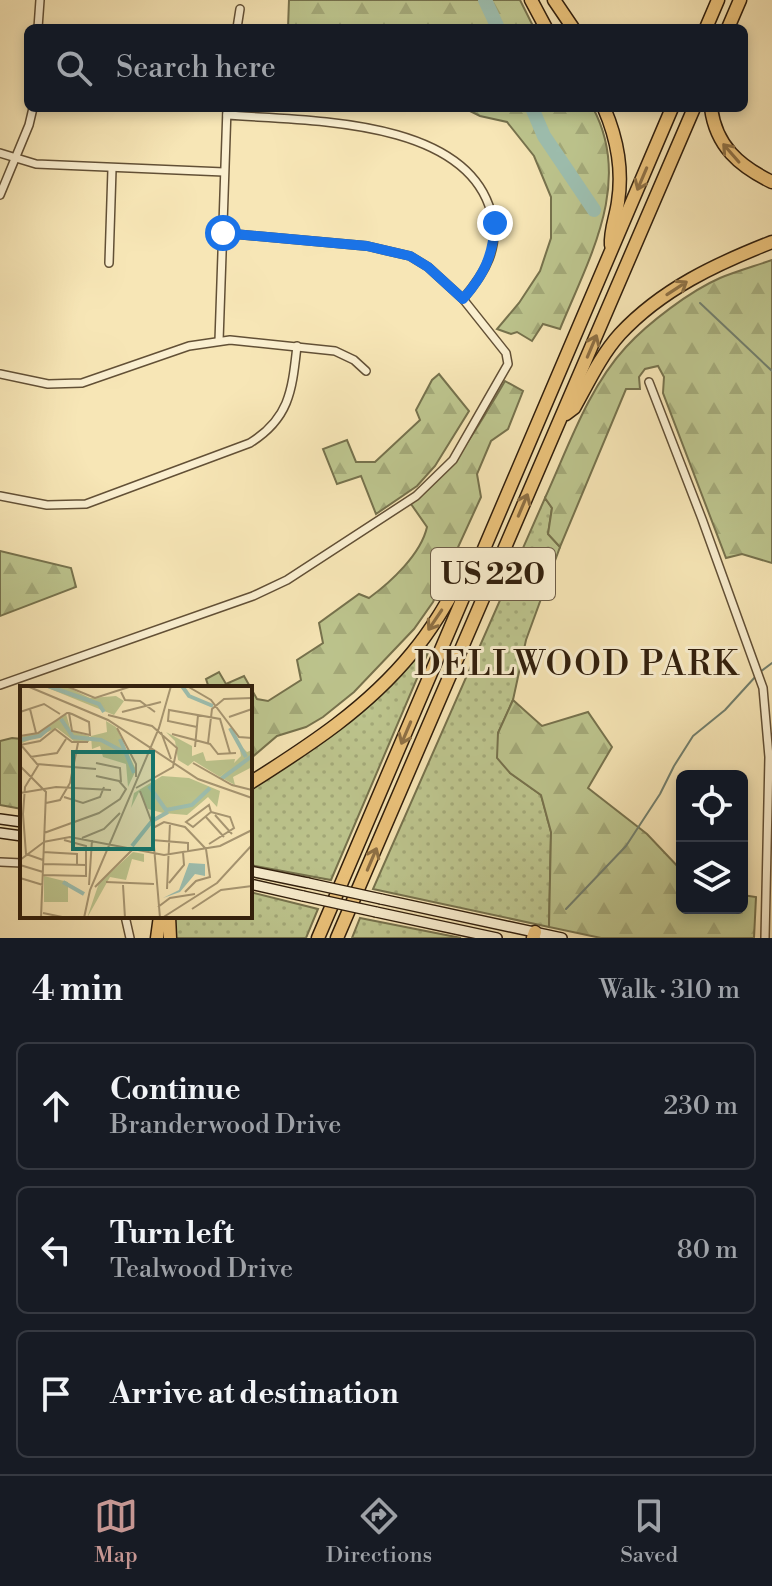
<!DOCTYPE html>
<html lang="en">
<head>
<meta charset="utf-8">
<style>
  :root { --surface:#171b24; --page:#20242c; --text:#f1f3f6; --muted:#9ea1a6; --line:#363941; --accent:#c59692 }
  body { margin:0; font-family:"Libre Bodoni",serif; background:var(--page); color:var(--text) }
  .controls { position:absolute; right:24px; bottom:24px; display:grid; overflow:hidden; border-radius:12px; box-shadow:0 4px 12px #0003 }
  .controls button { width:72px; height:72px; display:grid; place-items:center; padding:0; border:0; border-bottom:2px solid var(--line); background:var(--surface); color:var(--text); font:40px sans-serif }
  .stop { position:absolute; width:24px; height:24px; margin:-18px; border:6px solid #1a73e8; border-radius:50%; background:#fff }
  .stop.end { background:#1a73e8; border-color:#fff; box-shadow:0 2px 8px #0008 }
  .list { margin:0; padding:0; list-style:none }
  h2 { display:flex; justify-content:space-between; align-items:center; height:104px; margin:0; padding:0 32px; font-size:34px }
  h2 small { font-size:26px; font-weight:400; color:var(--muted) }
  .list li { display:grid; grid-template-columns:52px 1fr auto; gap:24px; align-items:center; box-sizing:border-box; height:128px; margin:0 16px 16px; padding:0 16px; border:2px solid var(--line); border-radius:12px }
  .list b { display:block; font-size:30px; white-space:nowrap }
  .list p { margin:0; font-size:26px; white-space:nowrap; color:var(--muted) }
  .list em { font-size:26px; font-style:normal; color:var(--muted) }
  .icon { flex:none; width:44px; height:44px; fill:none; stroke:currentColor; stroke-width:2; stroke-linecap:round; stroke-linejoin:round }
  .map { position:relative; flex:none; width:772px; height:938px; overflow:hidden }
  .search { position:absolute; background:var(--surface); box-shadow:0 4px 12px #0003; left:24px; right:24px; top:24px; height:88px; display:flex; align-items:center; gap:20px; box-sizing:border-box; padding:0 28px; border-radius:12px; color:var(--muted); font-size:30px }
  .sheet { height:536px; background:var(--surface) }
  nav { display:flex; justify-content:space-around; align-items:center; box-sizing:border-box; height:112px; border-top:2px solid var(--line); background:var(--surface); font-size:22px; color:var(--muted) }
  nav a { display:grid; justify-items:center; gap:4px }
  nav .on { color:var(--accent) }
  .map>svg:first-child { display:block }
  .grass { fill:url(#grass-dots); stroke:#76724d; stroke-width:2 }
  .forest { fill:url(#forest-firs); stroke:#76724d; stroke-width:2 }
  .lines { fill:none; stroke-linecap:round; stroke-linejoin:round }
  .stream { stroke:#717f6e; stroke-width:2 }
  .river { stroke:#9dbfb0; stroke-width:14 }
  .street-casing { stroke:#625036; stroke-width:10 }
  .secondary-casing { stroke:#301e0c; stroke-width:12 }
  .highway-casing { stroke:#301e0c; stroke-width:15 }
  .street { stroke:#faefd0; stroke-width:7 }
  .secondary { stroke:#faefd0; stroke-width:9 }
  .highway { stroke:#ecc37b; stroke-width:12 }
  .secondary-bridge-casing { stroke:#301e0c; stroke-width:12; stroke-linecap:butt }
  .secondary-bridge { stroke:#faefd0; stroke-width:9 }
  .oneway { stroke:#8e7044 }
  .route { stroke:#1a73e8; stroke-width:10 }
  .labels { text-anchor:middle; stroke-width:6; stroke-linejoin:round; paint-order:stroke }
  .shield { fill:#faefd0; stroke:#6d5d47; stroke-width:2 }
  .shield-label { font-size:30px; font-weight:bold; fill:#301e0c }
  .neighbourhood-label { font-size:34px; letter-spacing:2px; fill:#301e0c; stroke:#faefd0 }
  .inset-river { fill:none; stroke:#9dbfb0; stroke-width:4 }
  .inset-road { fill:none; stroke:#a79672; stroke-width:2 }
  .view { fill:#0f766e; fill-opacity:0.15; stroke:#0f766e; stroke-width:4 }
  .inset-edge { fill:none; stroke:#301e0c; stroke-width:4 }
</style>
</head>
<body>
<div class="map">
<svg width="772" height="938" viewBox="0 0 772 938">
  <defs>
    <pattern id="grass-dots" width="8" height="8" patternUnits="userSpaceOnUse" patternTransform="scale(2)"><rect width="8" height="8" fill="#bdc58e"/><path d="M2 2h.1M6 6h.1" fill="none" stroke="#a3a979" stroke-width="1.8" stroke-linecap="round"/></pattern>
    <pattern id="forest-firs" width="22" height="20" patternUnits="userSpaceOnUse" patternTransform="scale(2)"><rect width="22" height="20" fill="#bdc58e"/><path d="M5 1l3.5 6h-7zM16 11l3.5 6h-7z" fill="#a3a979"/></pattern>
  </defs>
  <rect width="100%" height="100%" fill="#f7e6b6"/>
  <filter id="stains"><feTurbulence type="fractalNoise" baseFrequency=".0025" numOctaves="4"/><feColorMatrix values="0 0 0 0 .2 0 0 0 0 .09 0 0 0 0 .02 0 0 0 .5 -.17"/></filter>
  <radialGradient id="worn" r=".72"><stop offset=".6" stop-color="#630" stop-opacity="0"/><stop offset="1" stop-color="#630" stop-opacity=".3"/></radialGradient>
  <g class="grass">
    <polygon points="545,498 552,508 548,534 560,547 526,640 513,700 498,733 510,773 541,795 551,832 549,927 373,889"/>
    <polygon points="424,645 430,648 331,880 250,865 250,787 324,740"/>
    <polygon points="250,892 318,909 306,938 175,938 174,916 250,916"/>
    <polygon points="360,918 461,938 352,938"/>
  </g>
  <g class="forest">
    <polygon points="289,0 520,0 534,28 288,28"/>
    <path d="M 464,108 L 593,108 C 633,183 589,258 560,329 L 543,324 L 532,341 L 517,332 L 511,334 L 497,329 L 519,303 L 540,271 L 551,238 L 551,197 L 534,156 L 507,122 L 480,116 Z"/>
    <path d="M 772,260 L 772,563 L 742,554 L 726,558 L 663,393 L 664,377 L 658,366 L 645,369 L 639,377 L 640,389 L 626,389 L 560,547 L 548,534 L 552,508 L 545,498 C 568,448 588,388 626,347 C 648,323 690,291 720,278 C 737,271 755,266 772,260 Z"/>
    <polygon points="439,374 469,411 435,466 417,486 376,514 361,476 337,484 323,449 347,440 356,462 375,462 420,420 416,410 432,380"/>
    <path d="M 505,381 L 523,391 L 508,429 L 491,441 L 477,474 L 481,497 L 433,602 L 414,629 L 354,692 L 323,717 L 306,727 L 277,736 L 250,759 L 250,688 L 209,688 L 206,679 L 219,672 L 226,684 L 244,676 L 257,699 L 268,701 L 301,680 L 297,660 L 323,643 L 319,623 L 359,594 L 369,598 C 391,582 421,554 427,527 L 411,504 C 454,470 478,427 505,381 Z"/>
    <polygon points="0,551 71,568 76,587 0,616"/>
    <polygon points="513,700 542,726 588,712 612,747 588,788 647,834 682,871 682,908 742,908 742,895 756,897 754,938 601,938 549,927 551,832 541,795 510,773 497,758 498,733"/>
    <polygon points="12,738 22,739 22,809 0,805 0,741"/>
  </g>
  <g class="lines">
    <g class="stream">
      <polyline points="700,303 772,371"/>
      <polyline points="760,672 772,663"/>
      <polyline points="566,909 626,846 660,794 674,766 693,736 725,710 756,676"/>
    </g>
    <g class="river">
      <polyline points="485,0 498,28"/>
      <polyline points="532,108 544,136 594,210"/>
    </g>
    <defs>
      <g id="street">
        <polyline points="38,28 40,0"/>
        <polyline points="237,28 240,9"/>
        <path d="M 227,115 C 304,121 465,117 491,212 C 501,247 485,273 463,299"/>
        <polyline points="0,153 36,164 224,172"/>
        <polyline points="0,195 29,125 33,108"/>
        <polyline points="109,263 112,169"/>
        <polyline points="219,341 227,108"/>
        <polyline points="0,374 48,384 82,383 189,346 230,340 335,351 354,360 366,371"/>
        <polyline points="649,382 702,519 763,688 769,757 765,938"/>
        <path d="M 0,496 L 47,505 L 86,504 L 250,443 C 290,418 292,390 297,346"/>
        <polyline points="0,685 253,596 287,580 416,496 453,460 508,364 506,353 463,299 428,267 410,256 367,246 223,233"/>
        <polyline points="0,862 22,863"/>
        <polyline points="125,916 130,938"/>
      </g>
      <g id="secondary">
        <polyline points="0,819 22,822"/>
        <polyline points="0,833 22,836"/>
        <polyline points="250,871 308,883"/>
        <polyline points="250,884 303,896"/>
        <polyline points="381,899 562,938"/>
        <polyline points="376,912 497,938"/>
      </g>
      <g id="highway">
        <polyline points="531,0 546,28"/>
        <polyline points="554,0 573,28"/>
        <polyline points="706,28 718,0"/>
        <polyline points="728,28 740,0"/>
        <path d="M 604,108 C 617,138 623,170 618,202 C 616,217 610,230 611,245"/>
        <path d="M 711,108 C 716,146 739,166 772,182"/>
        <path d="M 566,414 L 574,408 C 588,383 601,355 620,334 C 662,289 716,264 772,242"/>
        <path d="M 250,783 C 310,745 367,708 412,653 C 435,626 451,595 468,565 L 473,561"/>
        <polyline points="169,916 170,938"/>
        <polyline points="157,938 160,916"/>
        <polyline points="318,938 672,108"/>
        <polyline points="337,938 694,108"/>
        <polyline points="533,938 535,932"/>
      </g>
    </defs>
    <use href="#street" class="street-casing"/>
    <use href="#secondary" class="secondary-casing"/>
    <use href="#highway" class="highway-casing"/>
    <use href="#street" class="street"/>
    <use href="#secondary" class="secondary"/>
    <use href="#highway" class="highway"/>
    <defs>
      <g id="secondary-bridge">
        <polyline points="308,883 381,899"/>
        <polyline points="303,896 376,912"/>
      </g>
    </defs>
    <use href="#secondary-bridge" class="secondary-bridge-casing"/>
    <use href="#secondary-bridge" class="secondary-bridge"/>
  </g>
  <defs><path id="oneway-shaft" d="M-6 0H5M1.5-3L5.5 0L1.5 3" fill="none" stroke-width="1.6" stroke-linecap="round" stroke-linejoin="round" transform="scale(2)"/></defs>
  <g class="oneway">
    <use href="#oneway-shaft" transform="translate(731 153) rotate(-131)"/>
    <use href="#oneway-shaft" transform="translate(642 179) rotate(113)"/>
    <use href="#oneway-shaft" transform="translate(677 288) rotate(-33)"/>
    <use href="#oneway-shaft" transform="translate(592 346) rotate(-67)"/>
    <use href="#oneway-shaft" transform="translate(523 505) rotate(-67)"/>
    <use href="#oneway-shaft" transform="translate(435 620) rotate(124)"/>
    <use href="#oneway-shaft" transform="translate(406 733) rotate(113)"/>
    <use href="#oneway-shaft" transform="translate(372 859) rotate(-67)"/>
  </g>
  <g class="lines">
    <path class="route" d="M 223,233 L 367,246 L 410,256 L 428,267 L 463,299 C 484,275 493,256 495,223"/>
  </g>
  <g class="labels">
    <rect class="shield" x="431" y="548" width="124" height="52" rx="6"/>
    <g class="shield-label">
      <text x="493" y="584">US 220</text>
    </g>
    <g class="neighbourhood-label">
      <text x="577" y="675">DELLWOOD PARK</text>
    </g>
  </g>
  <g transform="translate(20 686)">
    <rect width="232" height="232" fill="#f7e6b6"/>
    <path d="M 23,0 L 45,0 L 70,12 L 96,10 L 104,15 L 94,29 ZM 46,28 L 51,45 L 69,50 L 69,56 L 55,56 L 37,42 L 0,58 L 0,51 L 18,47 ZM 24,190 L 48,196 L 48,216 L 24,216 Z" fill="#bdc58e"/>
    <path d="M 86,35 L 96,41 L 116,84 L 108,101 L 106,78 L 83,71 L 80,60 L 72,63 L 71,50 L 87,46 ZM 146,46 L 172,60 L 172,70 L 183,66 L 186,75 L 215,73 L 214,78 L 200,91 L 174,75 L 168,80 L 158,74 L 155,55 ZM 142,90 L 169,92 L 200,105 L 197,121 L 188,111 L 167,129 L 143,127 L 128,123 L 119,106 L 111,122 L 114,107 ZM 113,166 L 124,168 L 124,176 L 112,173 L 106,194 L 90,191 L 67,232 L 79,197 Z" fill="#bdc58e"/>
    <path d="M 219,58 L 227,66 L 232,64 L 232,81 L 213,91 L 215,99 L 200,91 L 221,70 Z" fill="#bdc58e"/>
    <path d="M 169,177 L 185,178 L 185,190 L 175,188 L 160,206 L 143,212 L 159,204 Z" fill="#9dbfb0"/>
    <path class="inset-river" d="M 28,0 L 79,18 L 84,26M 162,0 L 169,10 L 193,20M 41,33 L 53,51 L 81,54 L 102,65M 210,42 L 226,71M 100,53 L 114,87M 0,54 L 20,50 L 30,41M 201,93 L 232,70M 129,100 L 146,124 L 172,119 L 190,102M 112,160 L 132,135 L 148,126M 43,196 L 64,208"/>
    <path class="inset-road" d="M 7,0 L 88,34 L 178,93 L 232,112M 46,0 L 75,12 L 112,0M 167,0 L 191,14 L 219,51 L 232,52M 101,6 L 105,14 L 120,15 L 135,26M 10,23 L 16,47M 0,26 L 24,18 L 40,28M 102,26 L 141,16M 88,29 L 132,40 L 157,62 L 153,81 L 116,102M 209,31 L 232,23M 177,41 L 148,35 L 149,24 L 200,33 L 210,67M 97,42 L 116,78 L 116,91M 141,46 L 151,73M 152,48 L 190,58 L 198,68 L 216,67M 0,50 L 18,47 L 47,27 L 49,27 L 52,28 L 69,36 L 70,49 L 52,45 L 49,27M 188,57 L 192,23 L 204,13 L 232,12M 0,59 L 20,55 L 35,43 L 52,56 L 68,56M 1,59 L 17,78 L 76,83M 175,61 L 178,29M 10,71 L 37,67 L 46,53M 76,77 L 100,82 L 101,96M 173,77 L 212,99 L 232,104M 19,78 L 5,101 L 3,128 L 6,168 L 23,174M 0,80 L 26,106 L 21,232M 120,105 L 132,137 L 140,232M 0,107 L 36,101 L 91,104M 44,111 L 63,117 L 80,111 L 84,101M 26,117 L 40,114 L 50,97 L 58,57M 189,119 L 191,126 L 173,141 L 166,136 ZM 195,129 L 212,148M 185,130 L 204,151M 133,142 L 144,136 L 165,141 L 186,163 L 190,191 L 176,195 L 165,206M 24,147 L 79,127 L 100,113 L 106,103 L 99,95 L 76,90M 62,152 L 84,143 L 100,127M 132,154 L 168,157 L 168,166M 23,156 L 50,151 L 144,169 L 200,160 L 232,144M 189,158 L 214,142 L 210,131 L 191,126M 23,166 L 57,168 L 57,179M 0,174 L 24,156M 23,178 L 66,179M 0,179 L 23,186M 23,189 L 66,190 L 66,160 L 44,154M 0,192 L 23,199M 86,196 L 134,198M 149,197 L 164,179 L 163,166M 69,199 L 72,154M 103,199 L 105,232M 75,201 L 112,164M 147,203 L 150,137M 138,221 L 150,212 L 175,208M 172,223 L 201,204 L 232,200M 23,227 L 47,232M 64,232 L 70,204 L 139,42 L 151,0M 142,232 L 197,197 L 232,159"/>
    <path class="view" d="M 53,66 L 133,66 L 133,163 L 53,163 Z"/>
    <rect width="232" height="232" class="inset-edge"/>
  </g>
  <rect width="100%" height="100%" filter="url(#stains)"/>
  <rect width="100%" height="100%" fill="url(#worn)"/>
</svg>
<div class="controls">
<button><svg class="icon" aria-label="locate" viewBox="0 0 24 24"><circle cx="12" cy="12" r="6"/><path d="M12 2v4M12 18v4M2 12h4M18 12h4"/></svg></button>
<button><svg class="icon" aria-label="layers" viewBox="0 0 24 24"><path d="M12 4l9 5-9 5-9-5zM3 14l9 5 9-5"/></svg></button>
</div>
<div class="stop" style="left:223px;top:233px"></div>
<div class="stop end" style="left:495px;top:223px"></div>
<div class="search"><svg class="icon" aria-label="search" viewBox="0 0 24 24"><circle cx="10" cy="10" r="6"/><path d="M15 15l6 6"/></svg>Search here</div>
</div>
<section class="sheet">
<h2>4 min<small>Walk · 310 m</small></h2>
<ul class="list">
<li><svg class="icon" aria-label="ahead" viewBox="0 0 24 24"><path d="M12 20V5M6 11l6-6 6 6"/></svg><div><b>Continue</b><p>Branderwood Drive</p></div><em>230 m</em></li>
<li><svg class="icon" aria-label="left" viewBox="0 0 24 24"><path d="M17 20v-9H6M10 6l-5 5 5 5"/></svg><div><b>Turn left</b><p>Tealwood Drive</p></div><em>80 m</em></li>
<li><svg class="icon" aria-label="arrive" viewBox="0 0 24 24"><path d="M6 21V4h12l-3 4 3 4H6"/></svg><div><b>Arrive at destination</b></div></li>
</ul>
</section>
<nav>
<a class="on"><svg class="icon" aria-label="map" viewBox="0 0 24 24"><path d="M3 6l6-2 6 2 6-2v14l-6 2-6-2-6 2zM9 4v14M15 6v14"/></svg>Map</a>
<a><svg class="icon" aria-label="directions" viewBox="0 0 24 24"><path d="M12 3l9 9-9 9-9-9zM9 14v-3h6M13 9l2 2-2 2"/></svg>Directions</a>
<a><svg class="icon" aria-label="saved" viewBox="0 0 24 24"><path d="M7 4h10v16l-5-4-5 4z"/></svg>Saved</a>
</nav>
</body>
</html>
